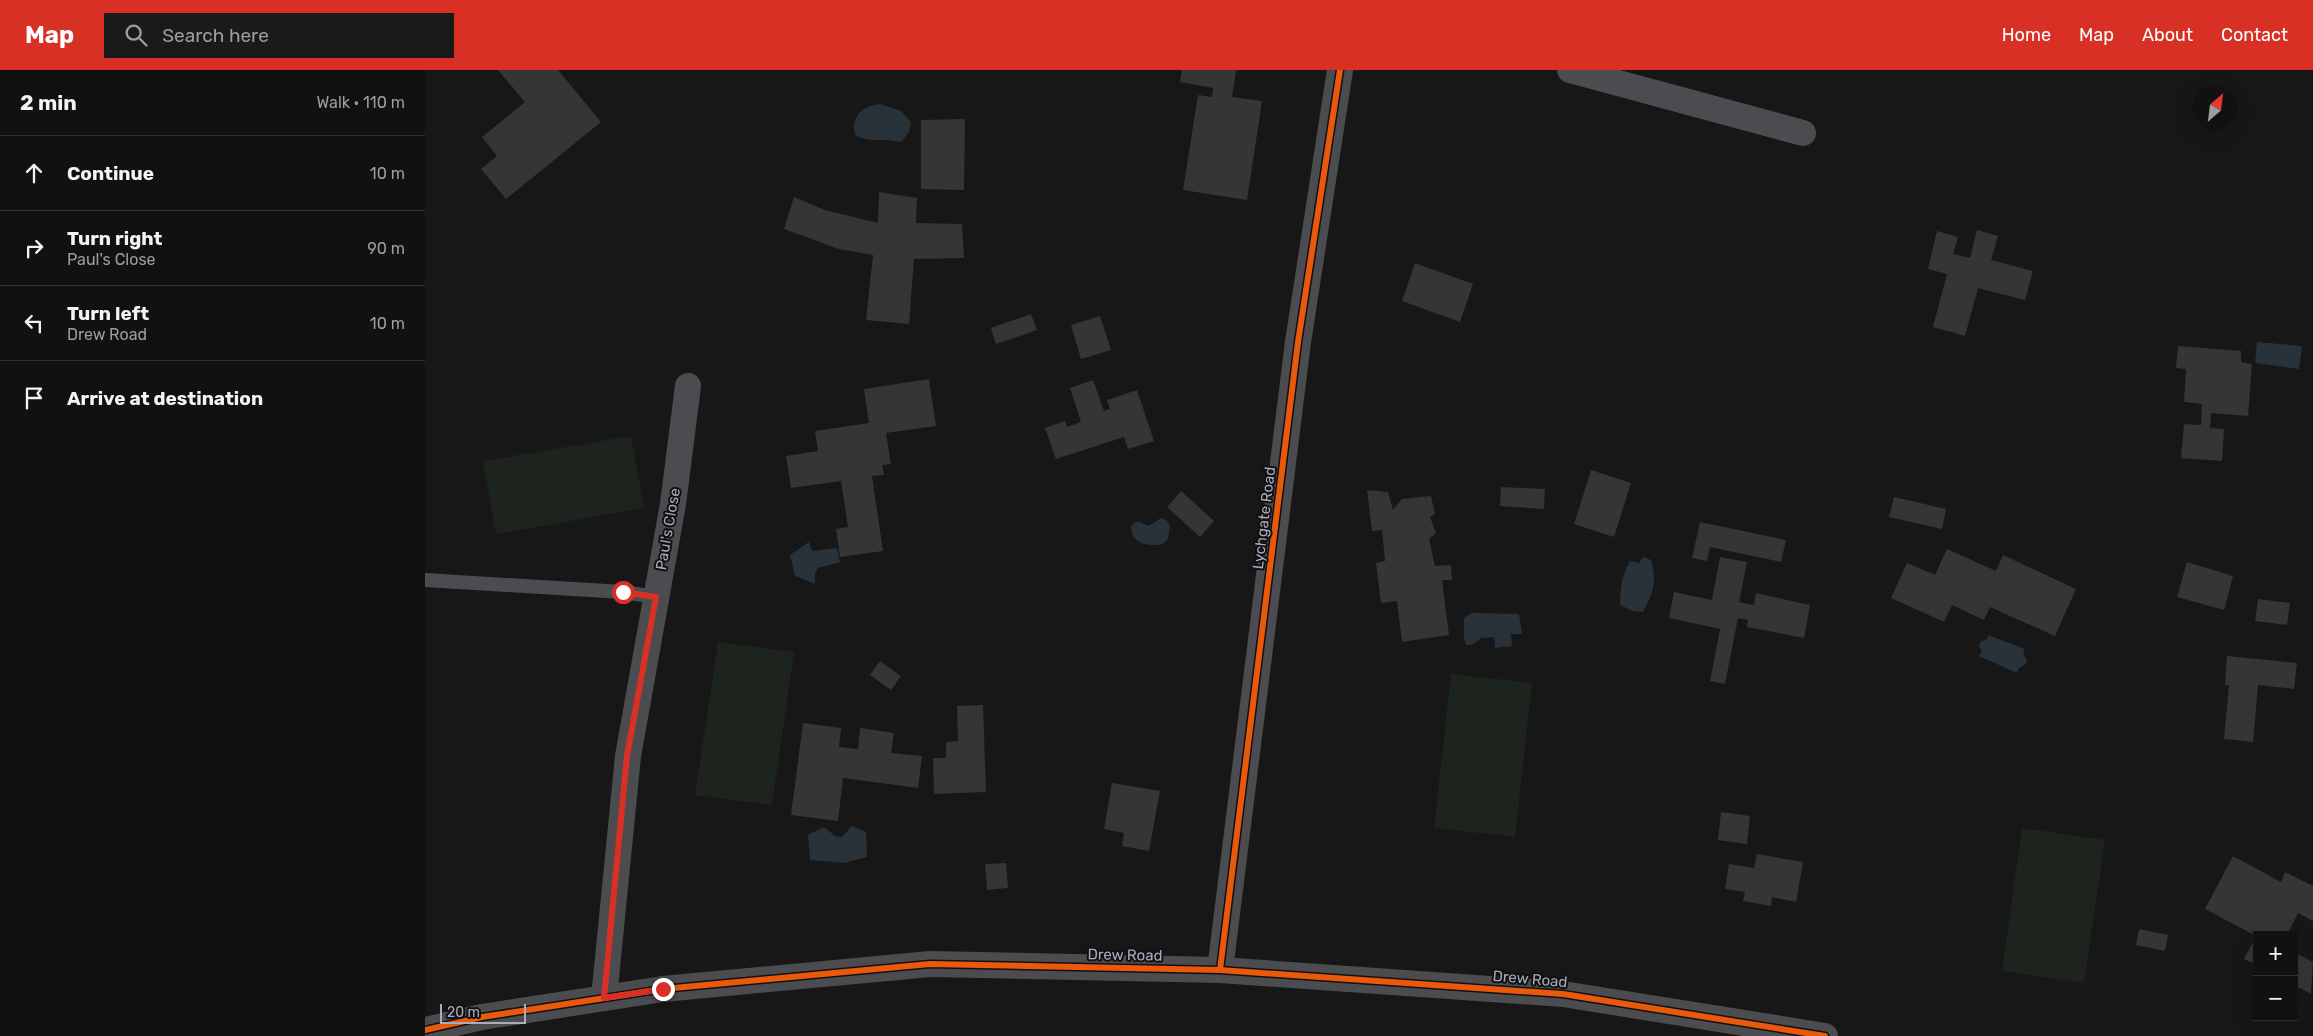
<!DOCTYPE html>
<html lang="en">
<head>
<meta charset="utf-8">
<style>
  :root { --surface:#111; --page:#1a1a1a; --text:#f1f3f6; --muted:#9c9d9f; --line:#303131; --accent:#d93025 }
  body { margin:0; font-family:Rubik,sans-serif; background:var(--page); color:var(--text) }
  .controls { position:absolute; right:15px; bottom:15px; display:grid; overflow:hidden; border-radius:0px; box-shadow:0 5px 20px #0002 }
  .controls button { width:45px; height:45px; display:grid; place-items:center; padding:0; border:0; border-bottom:1px solid var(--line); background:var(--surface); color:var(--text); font:25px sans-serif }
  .compass { position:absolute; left:1768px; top:15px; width:45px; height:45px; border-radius:50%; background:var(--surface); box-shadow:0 5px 20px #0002; rotate:28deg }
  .scale { position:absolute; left:15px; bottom:12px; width:86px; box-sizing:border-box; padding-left:5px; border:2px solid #a8adb8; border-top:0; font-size:14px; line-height:18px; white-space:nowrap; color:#a8adb8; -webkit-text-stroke:4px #111113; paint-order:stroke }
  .stop { position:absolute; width:15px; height:15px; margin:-11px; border:4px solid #d93025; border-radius:50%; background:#fff }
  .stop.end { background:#d93025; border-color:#fff; box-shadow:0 1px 5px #0008 }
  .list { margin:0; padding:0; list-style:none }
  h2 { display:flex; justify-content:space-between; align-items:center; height:65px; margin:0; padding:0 20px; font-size:21px }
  h2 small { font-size:16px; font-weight:400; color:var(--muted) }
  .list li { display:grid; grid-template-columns:32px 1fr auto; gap:15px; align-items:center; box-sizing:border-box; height:75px; padding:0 20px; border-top:1px solid var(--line) }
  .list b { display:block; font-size:19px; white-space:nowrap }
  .list p { margin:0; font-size:16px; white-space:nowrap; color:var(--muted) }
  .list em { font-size:16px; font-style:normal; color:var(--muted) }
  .icon { flex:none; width:28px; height:28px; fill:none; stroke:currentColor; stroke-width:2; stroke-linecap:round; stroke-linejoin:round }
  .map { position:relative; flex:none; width:1888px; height:966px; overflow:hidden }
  header { display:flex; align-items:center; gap:30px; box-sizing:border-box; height:70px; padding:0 25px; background:var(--accent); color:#fff }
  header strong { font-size:24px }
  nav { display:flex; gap:28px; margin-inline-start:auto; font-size:18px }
  .search { width:350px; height:45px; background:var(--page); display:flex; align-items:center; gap:12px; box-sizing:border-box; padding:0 18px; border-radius:0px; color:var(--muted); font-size:19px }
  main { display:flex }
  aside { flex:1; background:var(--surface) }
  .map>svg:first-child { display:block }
  .green { fill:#1d241e }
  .water { fill:#2a3239 }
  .building { fill:#353536 }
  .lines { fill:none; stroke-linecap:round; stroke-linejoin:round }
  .lane { stroke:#4b4c50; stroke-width:14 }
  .street { stroke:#4b4c50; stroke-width:26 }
  .cycleway-casing { stroke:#111113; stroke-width:9 }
  .cycleway { stroke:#e8590c; stroke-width:6 }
  .route { stroke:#d93025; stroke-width:6 }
  .labels { text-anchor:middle; stroke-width:4; stroke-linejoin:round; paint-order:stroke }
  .street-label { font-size:15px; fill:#a8adb8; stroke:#111113 }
</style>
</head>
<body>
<header>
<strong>Map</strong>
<div class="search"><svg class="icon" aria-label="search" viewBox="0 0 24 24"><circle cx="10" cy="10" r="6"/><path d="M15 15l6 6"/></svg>Search here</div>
<nav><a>Home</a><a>Map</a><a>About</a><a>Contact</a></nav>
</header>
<main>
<aside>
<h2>2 min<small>Walk · 110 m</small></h2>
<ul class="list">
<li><svg class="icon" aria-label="ahead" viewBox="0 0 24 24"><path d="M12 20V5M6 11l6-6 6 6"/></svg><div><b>Continue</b></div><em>10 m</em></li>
<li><svg class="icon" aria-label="right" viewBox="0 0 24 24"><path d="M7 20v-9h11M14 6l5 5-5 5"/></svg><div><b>Turn right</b><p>Paul's Close</p></div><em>90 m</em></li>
<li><svg class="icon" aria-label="left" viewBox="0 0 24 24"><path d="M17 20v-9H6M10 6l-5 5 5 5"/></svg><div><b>Turn left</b><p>Drew Road</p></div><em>10 m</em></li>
<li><svg class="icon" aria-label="arrive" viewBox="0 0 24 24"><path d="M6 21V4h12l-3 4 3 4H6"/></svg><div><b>Arrive at destination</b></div></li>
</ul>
</aside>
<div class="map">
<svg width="1888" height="966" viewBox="0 0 1888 966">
  <rect width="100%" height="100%" fill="#171717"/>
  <g class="green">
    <polygon points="206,366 219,438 71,464 58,391"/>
    <polygon points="293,572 369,582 347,735 270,725"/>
    <polygon points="1026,604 1107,613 1090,767 1009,758"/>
    <polygon points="1597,758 1680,770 1659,913 1577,901"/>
  </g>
  <g class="water">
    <path d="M 455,34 L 476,41 L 486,52 L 484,62 L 476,72 C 460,68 446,73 431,66 C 424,48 437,36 455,34 Z"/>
    <polygon points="1832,272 1877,276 1874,299 1830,293"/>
    <path d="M 736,448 L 741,450 L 745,455 L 743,469 L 738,474 C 723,477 706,474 706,456 L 710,452 L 715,452 L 724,456 Z"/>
    <polygon points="384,472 387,481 412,478 415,492 393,498 390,504 390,514 370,506 365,485"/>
    <path d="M 1218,487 L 1226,490 C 1232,512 1229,522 1218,542 L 1208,541 L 1195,535 C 1195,518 1197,506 1205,491 L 1214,493 Z"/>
    <polygon points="1047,543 1094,544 1097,564 1086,564 1087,576 1070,578 1069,567 1056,568 1047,575 1041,575 1039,569 1039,548"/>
    <polygon points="1563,565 1600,579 1598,584 1602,590 1601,594 1594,598 1592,603 1554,586 1557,582 1554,576 1555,572 1562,569"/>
    <polygon points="427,756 441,762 442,787 419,793 385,790 383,765 399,757 410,766 417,767"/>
  </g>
  <g class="building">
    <polygon points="73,0 133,0 176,52 81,129 56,99 72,86 57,67 100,32"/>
    <polygon points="757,0 811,0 807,27 837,31 822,130 758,120 773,25 787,27 788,18 755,12"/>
    <polygon points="540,49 539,120 496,119 496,50"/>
    <polygon points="454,122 492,128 491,153 537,154 539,188 489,189 484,254 441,250 448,185 414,179 359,159 369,127 400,140 453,153"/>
    <polygon points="1552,160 1573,166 1566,190 1608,201 1600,230 1553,218 1540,266 1508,257 1522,204 1503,199 1512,161 1533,167 1528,184 1545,188"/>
    <polygon points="990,193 1048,214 1035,252 977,231"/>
    <polygon points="606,244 612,260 571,274 566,258"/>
    <polygon points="675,246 686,280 656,289 646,255"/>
    <polygon points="1753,276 1816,281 1816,292 1827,294 1823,346 1786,343 1785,358 1799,359 1797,391 1756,388 1759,354 1776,355 1777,334 1759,332 1761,299 1751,298"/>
    <polygon points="504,309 511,356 461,363 466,394 457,395 459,405 447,406 458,481 415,487 411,459 423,457 416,411 366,418 361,386 393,381 390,361 444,353 439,319"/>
    <polygon points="668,310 679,341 685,339 682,330 712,320 729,371 703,379 699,367 631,389 620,358 640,351 642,357 656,352 645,318"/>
    <polygon points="1166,400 1206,413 1189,467 1149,454"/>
    <polygon points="1076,417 1120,419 1119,439 1075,436"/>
    <polygon points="942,420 963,422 968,440 977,429 1006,426 1010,444 1005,447 1011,463 1004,469 1010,496 1026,495 1027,510 1017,510 1024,565 977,572 972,531 956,533 951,493 960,491 957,460 947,461"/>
    <polygon points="756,421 789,451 775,467 742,437"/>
    <polygon points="1469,427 1521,439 1517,459 1464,447"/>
    <polygon points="1275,452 1361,470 1356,492 1285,477 1282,491 1267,488"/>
    <polygon points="1522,479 1571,501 1578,485 1651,519 1630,566 1565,537 1559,550 1527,535 1519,552 1466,528 1482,493 1510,505"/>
    <polygon points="1295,487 1322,492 1314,532 1329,535 1331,523 1385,535 1379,568 1322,557 1323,550 1313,548 1300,614 1285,611 1295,559 1244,548 1249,522 1287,530"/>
    <polygon points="1762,492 1808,506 1799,540 1752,527"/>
    <polygon points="1833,529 1865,533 1862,555 1830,551"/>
    <polygon points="1802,586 1872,593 1869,619 1833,615 1828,672 1799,669 1804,615 1800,615"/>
    <polygon points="455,591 476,606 466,620 445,605"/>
    <polygon points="558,635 561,722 509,724 508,688 521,688 521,672 533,671 532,636"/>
    <polygon points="378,653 416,658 414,677 433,679 435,658 469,663 466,683 497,686 493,718 418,708 413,751 366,745"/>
    <polygon points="687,713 735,721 724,781 697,776 699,763 679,759"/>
    <polygon points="1296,742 1325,746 1322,774 1293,770"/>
    <polygon points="1332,784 1378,792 1371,832 1347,827 1346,836 1318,831 1320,822 1300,819 1304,794 1329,798"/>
    <polygon points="1808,786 1856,812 1860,802 1888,816 1888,851 1873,843 1862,865 1832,865 1832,895 1819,889 1831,866 1780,839"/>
    <polygon points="581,793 583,818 562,820 560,794"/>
    <polygon points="1714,859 1743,865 1740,881 1711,875"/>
    <polygon points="1869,882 1888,892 1886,924 1869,915"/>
  </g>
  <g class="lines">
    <polyline class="lane" points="0,510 198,522 231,527"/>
    <g class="street">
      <polyline points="1145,0 1378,63"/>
      <polyline points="795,900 873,272 915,0"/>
      <polyline points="179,928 203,686 248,434 263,316"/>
      <polyline points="0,960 57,947 238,919 505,894 795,900 1138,924 1400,966"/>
    </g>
    <defs>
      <g id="cycleway">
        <polyline points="795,900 873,272 915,0"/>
        <polyline points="0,960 57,947 238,919 505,894 795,900 1138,924 1400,966"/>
      </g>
    </defs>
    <use href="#cycleway" class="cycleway-casing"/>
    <use href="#cycleway" class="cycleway"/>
  </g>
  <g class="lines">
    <polyline class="route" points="198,522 231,527 202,686 179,928 238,919"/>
  </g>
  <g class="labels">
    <g class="street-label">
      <text transform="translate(839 448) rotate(-83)" y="5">Lychgate Road</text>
      <text transform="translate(243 459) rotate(-80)" y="5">Paul's Close</text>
      <text transform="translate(700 885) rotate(1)" y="5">Drew Road</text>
      <text transform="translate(1105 909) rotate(5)" y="5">Drew Road</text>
    </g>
  </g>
</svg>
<div class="controls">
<button>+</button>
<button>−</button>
</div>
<svg class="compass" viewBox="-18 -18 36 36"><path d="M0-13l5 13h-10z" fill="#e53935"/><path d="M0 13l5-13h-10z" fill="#9c9d9f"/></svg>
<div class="scale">20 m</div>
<div class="stop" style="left:198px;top:522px"></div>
<div class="stop end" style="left:238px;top:919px"></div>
</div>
</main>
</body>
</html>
